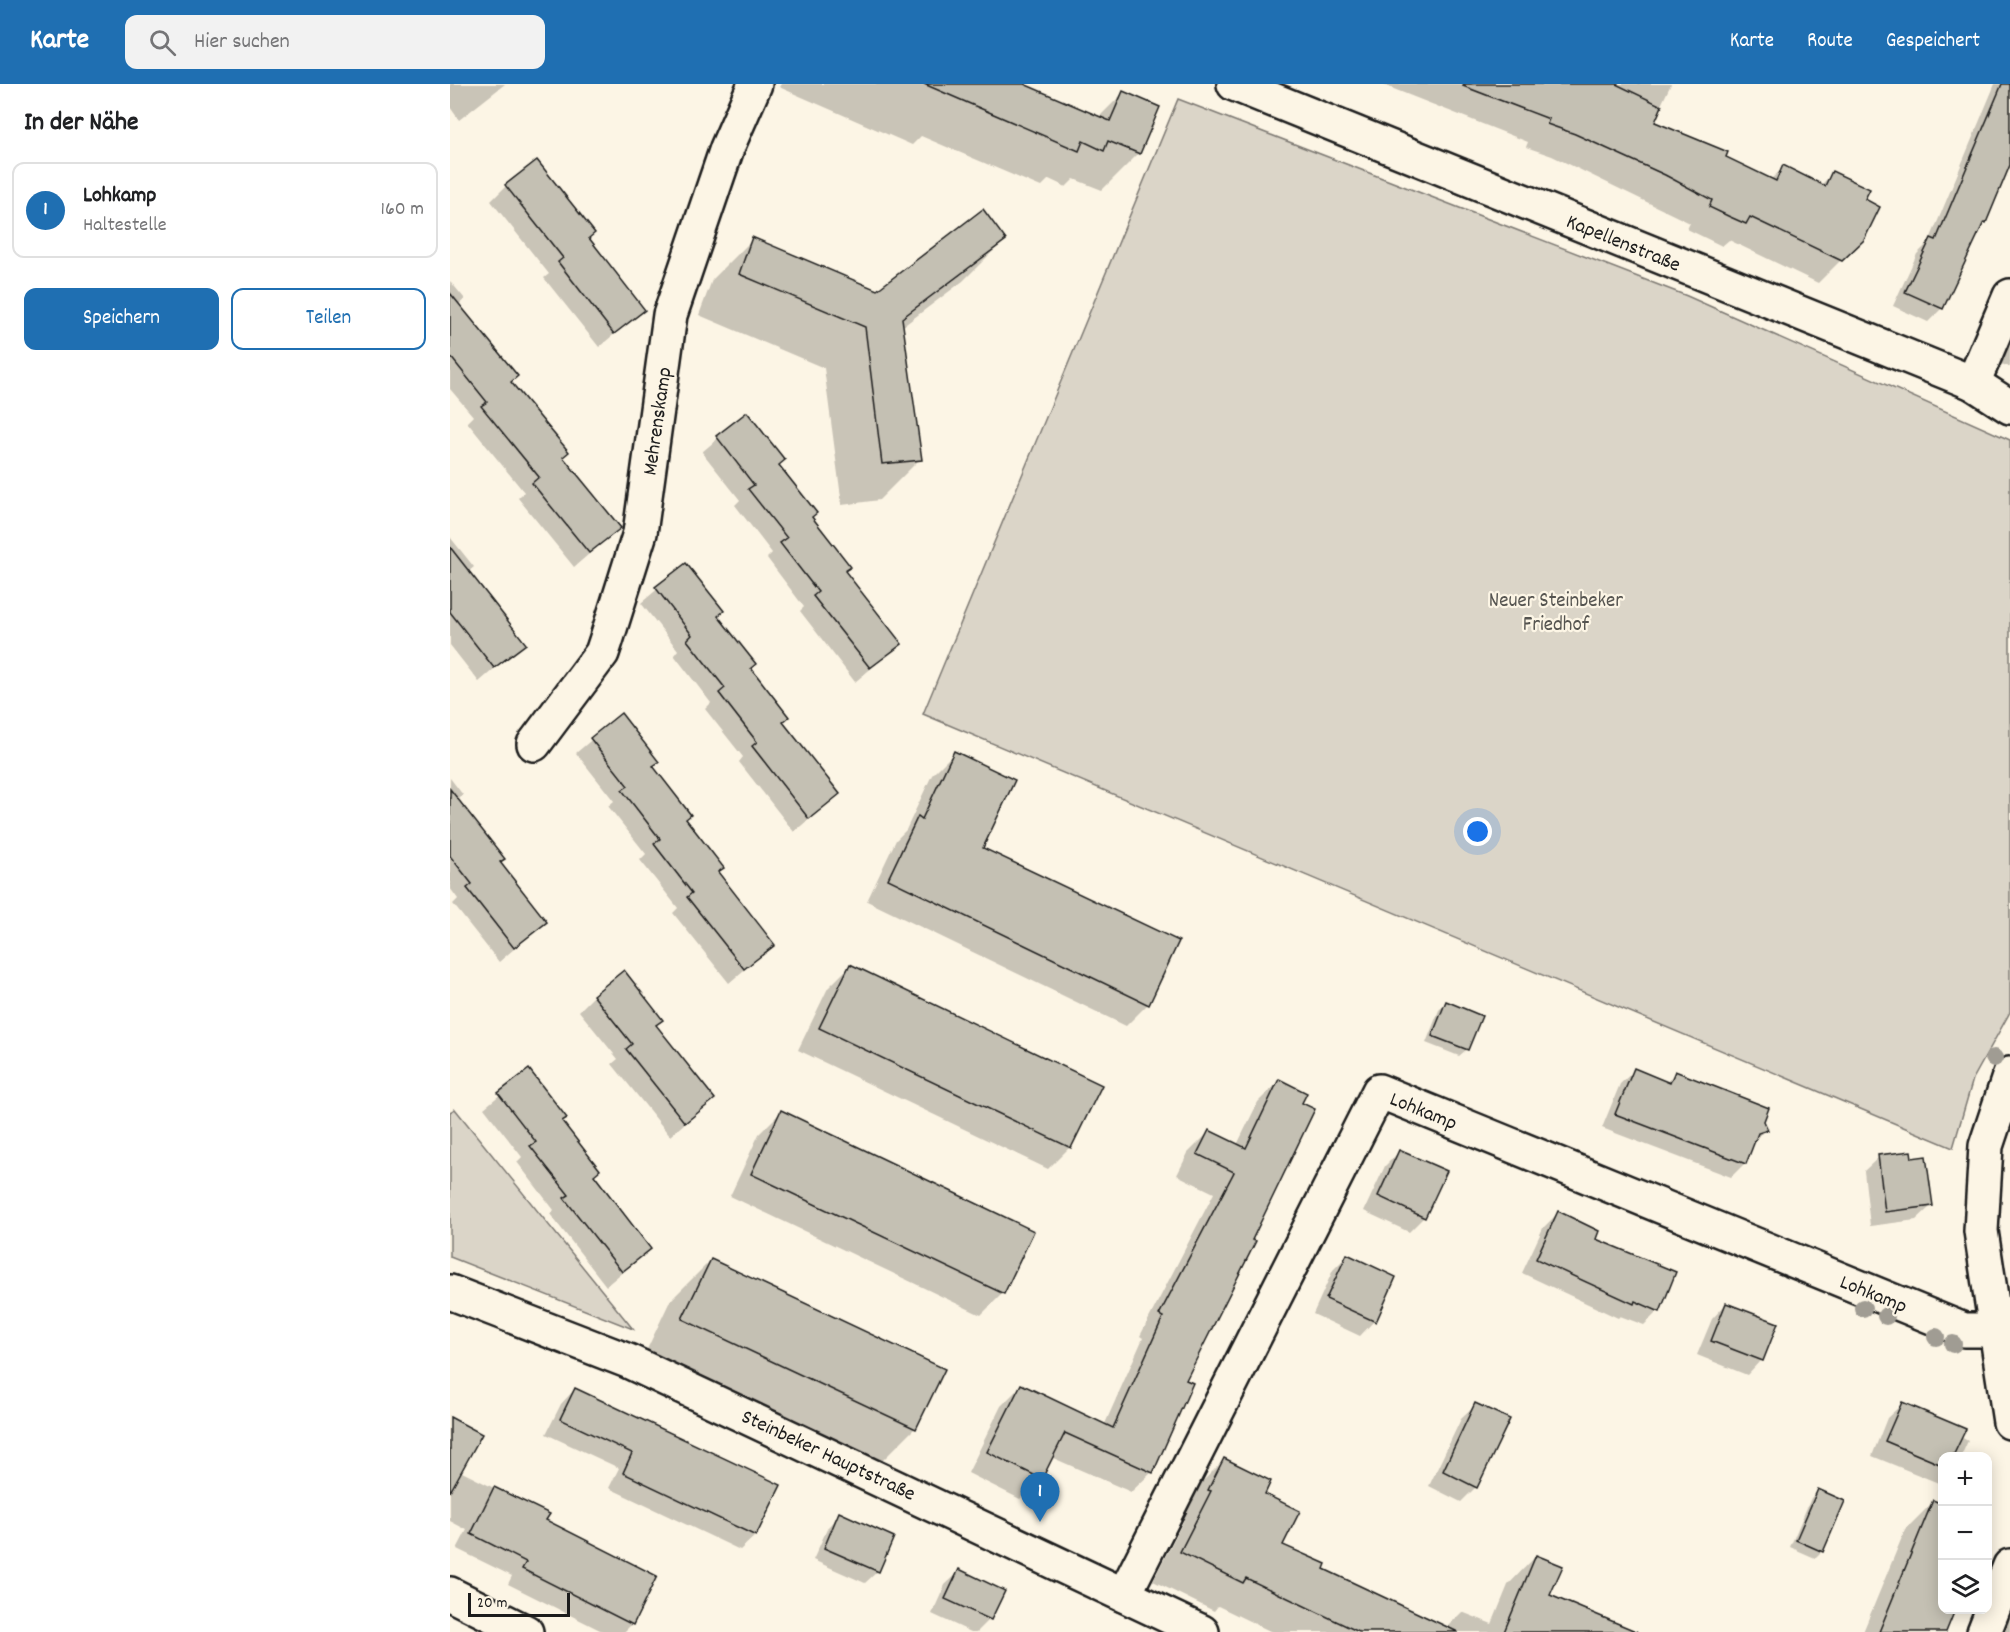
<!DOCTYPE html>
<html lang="de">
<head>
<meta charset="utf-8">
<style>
  :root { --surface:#fff; --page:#f2f2f2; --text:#202124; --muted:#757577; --line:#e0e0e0; --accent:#1f6fb2 }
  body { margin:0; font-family:Dekko,sans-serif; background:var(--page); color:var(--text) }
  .controls { position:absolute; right:18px; bottom:18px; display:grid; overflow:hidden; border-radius:12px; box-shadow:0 3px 15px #0003 }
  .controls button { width:54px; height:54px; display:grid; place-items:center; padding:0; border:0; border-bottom:2px solid var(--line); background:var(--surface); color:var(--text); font:30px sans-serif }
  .scale { position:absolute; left:18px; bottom:15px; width:102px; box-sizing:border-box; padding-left:6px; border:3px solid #1c1c1c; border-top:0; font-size:16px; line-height:21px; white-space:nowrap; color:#1c1c1c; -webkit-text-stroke:4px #fcf5e5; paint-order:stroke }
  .you { position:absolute; left:1028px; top:748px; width:21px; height:21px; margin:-15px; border:4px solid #fff; border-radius:50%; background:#1a73e8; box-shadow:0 0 0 9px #1a73e833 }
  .badge { display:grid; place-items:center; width:39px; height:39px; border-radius:50%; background:var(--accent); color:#fff; font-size:20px; font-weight:700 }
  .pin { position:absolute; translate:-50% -50px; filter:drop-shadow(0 2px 3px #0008) }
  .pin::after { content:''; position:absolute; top:32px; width:21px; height:18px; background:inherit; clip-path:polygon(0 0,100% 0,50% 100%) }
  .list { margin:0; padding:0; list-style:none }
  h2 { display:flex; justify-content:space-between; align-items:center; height:78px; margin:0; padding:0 24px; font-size:26px }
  h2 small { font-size:20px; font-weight:400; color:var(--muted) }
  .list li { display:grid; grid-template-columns:39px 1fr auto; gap:18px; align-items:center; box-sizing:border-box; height:96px; margin:0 12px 12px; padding:0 12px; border:2px solid var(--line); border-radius:12px }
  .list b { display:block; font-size:22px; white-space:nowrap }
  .list p { margin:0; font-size:20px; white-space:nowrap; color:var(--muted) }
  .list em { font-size:20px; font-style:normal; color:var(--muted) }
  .actions { display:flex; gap:12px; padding:18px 24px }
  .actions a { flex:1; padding:14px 0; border:2px solid var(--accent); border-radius:12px; text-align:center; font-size:21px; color:var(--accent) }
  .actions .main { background:var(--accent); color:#fff }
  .icon { flex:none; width:33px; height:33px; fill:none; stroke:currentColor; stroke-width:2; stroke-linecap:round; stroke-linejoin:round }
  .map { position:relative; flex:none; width:1560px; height:1548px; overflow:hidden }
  header { display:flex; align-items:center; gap:36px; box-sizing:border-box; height:84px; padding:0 30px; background:var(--accent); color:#fff }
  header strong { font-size:28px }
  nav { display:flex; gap:33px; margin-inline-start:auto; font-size:21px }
  .search { width:420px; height:54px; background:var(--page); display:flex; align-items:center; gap:15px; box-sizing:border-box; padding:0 21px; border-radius:12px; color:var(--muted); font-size:22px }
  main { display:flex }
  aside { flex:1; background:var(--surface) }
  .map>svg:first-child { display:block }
  .green { fill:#dbd5c8; stroke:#7c7872; stroke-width:1.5 }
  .shadow { fill:#0003 }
  .building { fill:#c4c0b3; stroke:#1c1c1c; stroke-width:1.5 }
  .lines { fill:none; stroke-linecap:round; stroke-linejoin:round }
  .minor-casing { stroke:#1c1c1c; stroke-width:38 }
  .tertiary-casing { stroke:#1c1c1c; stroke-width:38 }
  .minor { stroke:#fcf5e5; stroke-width:33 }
  .tertiary { stroke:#fcf5e5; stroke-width:33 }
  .tree { fill:#a09c93 }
  .labels { text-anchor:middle; stroke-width:4.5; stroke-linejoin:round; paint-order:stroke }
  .street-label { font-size:21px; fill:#1c1c1c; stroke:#fcf5e5 }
  .park-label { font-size:21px; fill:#555450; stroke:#fcf5e5 }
</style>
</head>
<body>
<header>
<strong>Karte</strong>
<div class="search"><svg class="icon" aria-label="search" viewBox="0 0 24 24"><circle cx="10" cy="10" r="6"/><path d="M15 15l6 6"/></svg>Hier suchen</div>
<nav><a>Karte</a><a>Route</a><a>Gespeichert</a></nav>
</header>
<main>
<aside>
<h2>In der Nähe<small></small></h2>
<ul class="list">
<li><span class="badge">1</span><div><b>Lohkamp</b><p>Haltestelle</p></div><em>160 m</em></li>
</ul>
<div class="actions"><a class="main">Speichern</a><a>Teilen</a></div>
</aside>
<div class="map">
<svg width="1560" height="1548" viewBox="0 0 1560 1548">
  <rect width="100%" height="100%" fill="#fcf5e5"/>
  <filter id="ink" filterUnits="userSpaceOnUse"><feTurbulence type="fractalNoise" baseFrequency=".0167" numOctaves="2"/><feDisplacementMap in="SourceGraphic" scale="12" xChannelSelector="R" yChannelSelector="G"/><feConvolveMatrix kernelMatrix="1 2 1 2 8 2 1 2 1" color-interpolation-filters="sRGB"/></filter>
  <g filter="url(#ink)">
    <g class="green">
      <polygon points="728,15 1237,212 1560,356 1560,928 1523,995 1503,1064 473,630"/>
      <polygon points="5,1025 183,1245 0,1173 0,1028"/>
    </g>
    <g class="shadow">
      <polygon points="0,0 55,0 9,36 0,23"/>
      <polygon points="331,0 570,0 648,34 673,9 689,69 652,106 624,95 616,103 599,95 591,103 471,52 462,61 329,3"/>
      <polygon points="931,0 1221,0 1203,38 1320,96 1334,83 1371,101 1383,89 1413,116 1412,155 1368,199 1279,156 1272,162 1237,145 1240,139 1102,72 1076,63 1078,58"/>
      <polygon points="1545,0 1560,0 1560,77 1535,138 1492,224 1478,238 1443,222 1467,170 1479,158"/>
      <polygon points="56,102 137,155 193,226 149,263 94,194 99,190 41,117"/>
      <polygon points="303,155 427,208 554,156 513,197 452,243 470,375 429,416 392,421 374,284 249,231 262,196"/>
      <polygon points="0,197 15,215 8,221 111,373 169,444 124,483 68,414 74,408 17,338 23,332 0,305"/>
      <polygon points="1560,259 1560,283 1551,280"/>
      <polygon points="297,330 393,488 450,560 405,598 350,527 354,523 317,474 322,469 285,421 290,416 252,368"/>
      <polygon points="0,453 24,483 18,488 74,559 29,598 0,561"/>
      <polygon points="236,481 332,638 388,710 344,748 289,678 293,673 255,625 261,619 224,571 228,566 191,519"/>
      <polygon points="171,631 267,789 323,861 279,899 223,829 228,824 190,776 196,770 158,722 164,717 126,669"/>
      <polygon points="504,669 531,765 727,858 698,920 676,942 417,817 446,756 456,746 482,691"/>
      <polygon points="0,694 13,711 7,717 49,779 95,838 49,878 3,820 8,815 0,804"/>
      <polygon points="400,882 620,1063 598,1085 348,966 378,904"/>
      <polygon points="144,912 205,941 263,1015 220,1052 162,980 168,975 129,927"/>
      <polygon points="996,919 1030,933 1016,966 1009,972 976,959 989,926"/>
      <polygon points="1185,986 1216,999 1226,988 1313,1037 1316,1045 1303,1058 1295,1079 1281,1093 1152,1044 1170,1000"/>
      <polygon points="79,987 142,1091 200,1165 156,1202 100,1130 104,1126 67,1078 72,1073 34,1024"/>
      <polygon points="829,997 734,1296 702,1388 681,1408 601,1373 591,1395 570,1415 518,1389 551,1322 572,1301 654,1342 693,1254 690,1252 764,1109 727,1091 738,1069 759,1048 787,1061 808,1018"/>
      <polygon points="331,1028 553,1209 531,1231 280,1112 309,1050"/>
      <polygon points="950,1067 974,1133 959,1148 914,1127 935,1082"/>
      <polygon points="1429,1073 1481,1122 1466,1136 1420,1142 1414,1087"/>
      <polygon points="1108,1129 1144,1156 1208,1227 1194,1241 1170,1232 1168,1234 1072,1189 1093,1144"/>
      <polygon points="897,1172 924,1237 910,1252 863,1230 883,1186"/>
      <polygon points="261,1176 465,1344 424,1385 192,1276 220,1217"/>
      <polygon points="1276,1220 1311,1276 1297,1291 1247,1271 1262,1235"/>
      <polygon points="125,1305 329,1401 305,1452 290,1466 159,1404 169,1384 96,1350 111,1320"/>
      <polygon points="1452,1320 1518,1357 1511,1372 1492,1372 1491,1400 1422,1372 1437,1334"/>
      <polygon points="1026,1321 1026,1403 1011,1418 979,1402 1011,1335"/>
      <polygon points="0,1335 10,1387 98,1431 94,1437 182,1540 174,1548 154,1548 58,1500 62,1492 7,1465 17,1446 0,1437"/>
      <polygon points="774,1376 813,1410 831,1462 872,1486 996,1544 1012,1528 1042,1540 1058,1501 1086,1472 1098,1512 1187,1548 822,1548 768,1522 764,1527 703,1497 734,1436 731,1434 746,1404"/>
      <polygon points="1368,1407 1372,1467 1365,1474 1340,1463 1361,1414"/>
      <polygon points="1483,1418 1492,1422 1492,1526 1503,1526 1494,1548 1413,1548 1455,1446"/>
      <polygon points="390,1430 428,1487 415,1499 363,1476 378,1443"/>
      <polygon points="510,1487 540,1535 527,1548 521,1548 482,1530 495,1501"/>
      <polygon points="1560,1487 1560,1548 1538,1548"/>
    </g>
    <g class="building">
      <polygon points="474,0 574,0 660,37 673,7 710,23 690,70 658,57 654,67 633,57 629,67"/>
      <polygon points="1014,0 1166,0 1212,22 1205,38 1278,68 1276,73 1326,97 1333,81 1375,102 1382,87 1420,105 1415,115 1430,123 1414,156 1392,177 1300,133 1296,140 1278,132 1259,123 1262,116 1215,91 1125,50 1097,40 1099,35 1013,2"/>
      <polygon points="1552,0 1560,0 1560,81 1536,139 1534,138 1493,225 1455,208 1481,154 1486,156"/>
      <polygon points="87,76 145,149 139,154 195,226 164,250 108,178 113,174 55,101"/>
      <polygon points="533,125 556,156 452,234 472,376 432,380 415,243 289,190 302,153 427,206"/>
      <polygon points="0,209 68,292 61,298 119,368 113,373 171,444 139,469 82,399 89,393 31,322 37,318 0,272"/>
      <polygon points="297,328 335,376 329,381 367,429 362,433 401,483 395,487 452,560 420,584 363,512 368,508 330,459 337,454 298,405 304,401 266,352"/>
      <polygon points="0,463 76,560 44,584 0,528"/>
      <polygon points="236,479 274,527 268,532 306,580 301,584 339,633 333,638 390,710 359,735 302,662 307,658 269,609 275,604 237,556 242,551 205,503"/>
      <polygon points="171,629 209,678 203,682 241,731 236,735 274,784 268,788 325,861 294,885 237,813 242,809 204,760 210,755 172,706 178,702 140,654"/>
      <polygon points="504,667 565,696 533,764 729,857 699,921 438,795 468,732 472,735"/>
      <polygon points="0,705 55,775 50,778 97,838 64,864 17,804 22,800 0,772"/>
      <polygon points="400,880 652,1001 621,1064 369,944"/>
      <polygon points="174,886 213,936 206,941 265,1015 235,1039 176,965 182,960 143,911"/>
      <polygon points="996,917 1032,932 1018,966 982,952"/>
      <polygon points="1184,984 1220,999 1225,987 1319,1024 1314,1037 1318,1046 1308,1049 1296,1080 1165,1030"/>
      <polygon points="79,985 117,1034 112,1037 150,1086 144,1091 201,1165 172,1188 114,1114 119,1111 80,1062 86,1058 48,1009"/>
      <polygon points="829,995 857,1009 852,1019 865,1025 802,1156 806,1157 736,1296 743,1299 703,1389 615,1349 592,1395 537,1368 571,1300 663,1344 713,1233 709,1231 784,1088 747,1070 759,1046 796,1064"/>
      <polygon points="331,1026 584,1147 554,1210 301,1090"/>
      <polygon points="949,1066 997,1087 975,1134 928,1112"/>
      <polygon points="1461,1067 1462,1074 1476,1072 1483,1122 1435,1128 1428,1071"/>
      <polygon points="1108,1127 1149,1147 1146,1155 1226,1188 1210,1228 1185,1217 1184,1220 1086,1175"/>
      <polygon points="897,1170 946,1193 926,1238 876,1215"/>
      <polygon points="261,1175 495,1285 466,1345 232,1235"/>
      <polygon points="1276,1219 1328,1239 1313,1277 1261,1257"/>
      <polygon points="125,1304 331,1401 306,1452 173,1389 182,1369 110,1335"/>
      <polygon points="1452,1318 1516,1345 1503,1372 1492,1372 1492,1381 1435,1357"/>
      <polygon points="1025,1319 1060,1335 1027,1404 993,1387"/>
      <polygon points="0,1333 32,1350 0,1408"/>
      <polygon points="774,1374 821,1397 815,1410 850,1427 833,1461 876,1480 874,1485 1008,1548 909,1548 796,1494 793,1499 730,1468 761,1407 758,1406"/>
      <polygon points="44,1403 100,1430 96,1436 207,1492 183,1541 72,1485 76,1478 21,1450"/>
      <polygon points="1368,1405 1395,1417 1373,1468 1346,1456"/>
      <polygon points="1483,1416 1492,1420 1492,1526 1505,1526 1496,1548 1429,1548"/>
      <polygon points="389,1428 444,1453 429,1488 374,1464"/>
      <polygon points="1086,1471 1113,1482 1100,1511 1188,1548 1054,1548"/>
      <polygon points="509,1485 555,1507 541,1536 495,1515"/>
    </g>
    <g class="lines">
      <defs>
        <g id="minor">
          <polyline points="1523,299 1560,212"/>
          <polyline points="84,660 152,569 156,557 190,449 220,231 277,64 305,0"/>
          <polyline points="1560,990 1536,1062 1531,1147 1560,1338"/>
          <polyline points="0,1510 76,1548"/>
          <polyline points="674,1511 929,1007 1514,1246 1544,1246"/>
          <polyline points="1534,1548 1560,1482"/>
        </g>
        <g id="tertiary">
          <polyline points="784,0 1523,299 1560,323"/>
          <polyline points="0,1208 178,1277 752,1548"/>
        </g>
      </defs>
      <use href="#minor" class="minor-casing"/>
      <use href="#tertiary" class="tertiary-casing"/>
      <use href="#minor" class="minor"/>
      <use href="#tertiary" class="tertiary"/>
    </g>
    <g class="tree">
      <circle cx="1544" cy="974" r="9"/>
      <circle cx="1413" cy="1224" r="9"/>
      <circle cx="1436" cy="1232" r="9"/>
      <circle cx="1486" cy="1253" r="9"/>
      <circle cx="1503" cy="1260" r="9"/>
    </g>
  </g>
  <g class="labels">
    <g class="street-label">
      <text transform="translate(1174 158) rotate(22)" y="7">Kapellenstraße</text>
      <text transform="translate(206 337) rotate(-82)" y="7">Mehrenskamp</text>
      <text transform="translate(974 1026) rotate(22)" y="7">Lohkamp</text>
      <text transform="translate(1424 1209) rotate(22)" y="7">Lohkamp</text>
      <text transform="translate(379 1370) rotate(25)" y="7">Steinbeker Hauptstraße</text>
    </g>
    <g class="park-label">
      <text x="1106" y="522">Neuer Steinbeker<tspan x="1106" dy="24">Friedhof</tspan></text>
    </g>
  </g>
</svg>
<div class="controls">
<button>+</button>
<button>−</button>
<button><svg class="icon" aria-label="layers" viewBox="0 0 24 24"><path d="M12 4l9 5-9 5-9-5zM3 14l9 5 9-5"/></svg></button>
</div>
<div class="scale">20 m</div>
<div class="you"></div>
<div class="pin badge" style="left:590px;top:1438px">1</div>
</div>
</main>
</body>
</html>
